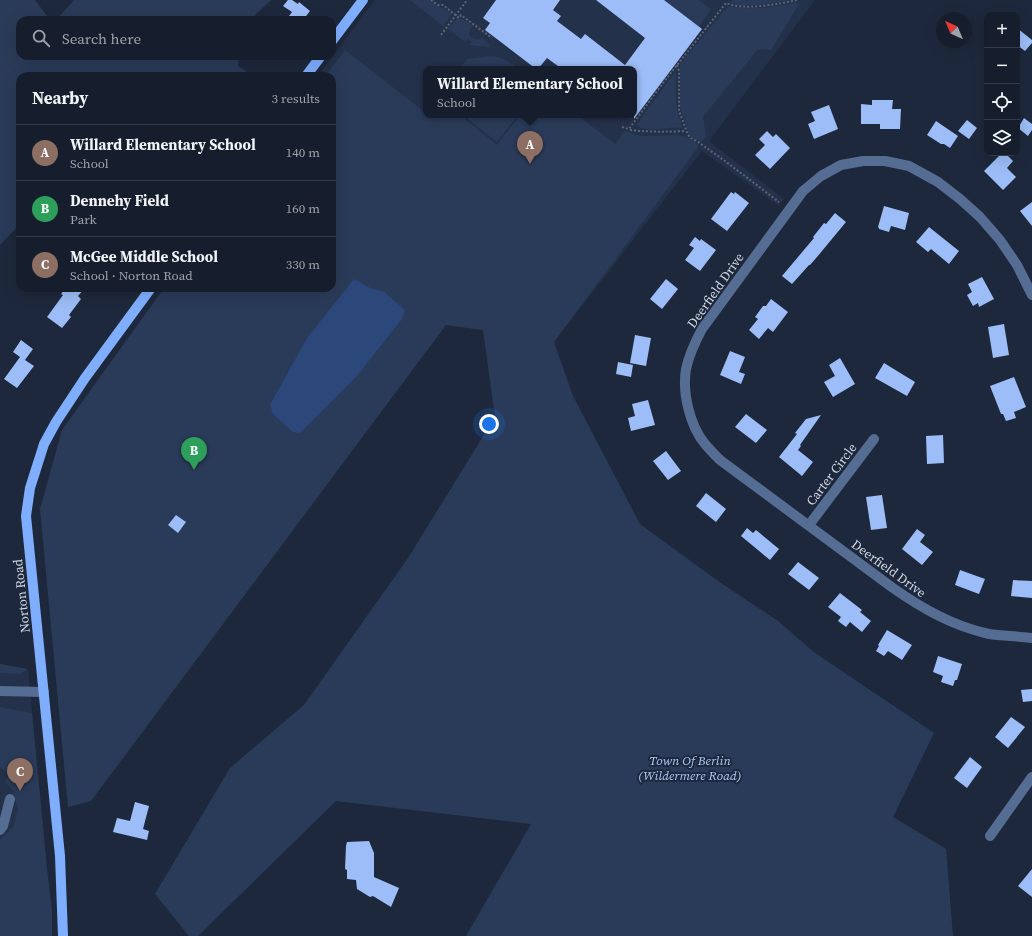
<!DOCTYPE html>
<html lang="en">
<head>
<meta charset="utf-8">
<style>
  :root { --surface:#161e2d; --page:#1f2735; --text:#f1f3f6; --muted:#9ea2aa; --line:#353c49; --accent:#efa376 }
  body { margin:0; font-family:"Source Serif 4",serif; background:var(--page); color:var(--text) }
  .controls { position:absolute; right:12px; top:12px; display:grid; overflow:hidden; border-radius:8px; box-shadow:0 4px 16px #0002 }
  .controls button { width:36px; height:36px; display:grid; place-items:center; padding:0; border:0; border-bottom:1px solid var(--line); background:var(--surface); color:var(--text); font:20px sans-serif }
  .compass { position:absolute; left:936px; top:12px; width:36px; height:36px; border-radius:50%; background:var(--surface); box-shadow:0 4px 16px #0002; rotate:316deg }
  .you { position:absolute; left:489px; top:424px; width:14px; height:14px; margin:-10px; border:3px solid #fff; border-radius:50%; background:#1a73e8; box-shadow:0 0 0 6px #1a73e833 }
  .badge { display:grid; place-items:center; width:26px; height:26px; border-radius:50%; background:var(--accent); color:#fff; font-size:13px; font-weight:700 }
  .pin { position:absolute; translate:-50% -33px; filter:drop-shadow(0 1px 2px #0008) }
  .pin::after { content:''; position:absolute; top:21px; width:14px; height:12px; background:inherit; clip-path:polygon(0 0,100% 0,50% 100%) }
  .popup { position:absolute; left:423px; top:66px; width:214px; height:52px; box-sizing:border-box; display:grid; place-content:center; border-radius:8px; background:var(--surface); filter:drop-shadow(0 1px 3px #0005); font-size:13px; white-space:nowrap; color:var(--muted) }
  .popup b { font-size:15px; color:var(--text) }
  .popup::after { content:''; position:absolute; left:50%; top:100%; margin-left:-8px; border:8px solid transparent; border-top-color:var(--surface) }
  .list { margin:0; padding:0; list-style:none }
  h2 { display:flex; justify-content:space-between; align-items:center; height:52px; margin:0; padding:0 16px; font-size:17px }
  h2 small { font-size:13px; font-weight:400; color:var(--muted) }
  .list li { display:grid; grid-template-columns:26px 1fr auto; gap:12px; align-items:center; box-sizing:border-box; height:56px; padding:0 16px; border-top:1px solid var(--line) }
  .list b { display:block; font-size:15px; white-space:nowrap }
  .list p { margin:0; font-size:13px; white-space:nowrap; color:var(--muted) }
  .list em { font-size:13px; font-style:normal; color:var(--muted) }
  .icon { flex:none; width:22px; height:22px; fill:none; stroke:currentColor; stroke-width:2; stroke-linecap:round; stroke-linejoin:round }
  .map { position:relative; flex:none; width:1032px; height:936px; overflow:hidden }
  .search { position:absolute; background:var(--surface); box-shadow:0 4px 16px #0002; left:16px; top:16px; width:320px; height:44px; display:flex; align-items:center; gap:10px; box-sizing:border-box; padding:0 14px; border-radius:12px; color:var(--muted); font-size:15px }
  .panel { position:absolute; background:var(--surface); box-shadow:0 4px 16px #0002; left:16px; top:72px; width:320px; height:220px; border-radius:12px }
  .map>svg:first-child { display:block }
  .built { fill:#24314a; fill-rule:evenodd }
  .green { fill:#2a3b59 }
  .water { fill:#2c4779 }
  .building { fill:#9cbdf7 }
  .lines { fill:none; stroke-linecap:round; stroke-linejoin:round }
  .path { stroke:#5b6476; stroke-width:2; stroke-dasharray:2 2; stroke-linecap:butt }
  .minor { stroke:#556c93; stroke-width:10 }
  .major { stroke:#7faeff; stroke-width:10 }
  .labels { text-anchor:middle; stroke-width:4; stroke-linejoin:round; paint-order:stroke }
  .street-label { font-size:13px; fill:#cfd7e3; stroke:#1e283c }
  .park-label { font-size:13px; font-style:italic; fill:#aec9f8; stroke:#1e283c }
</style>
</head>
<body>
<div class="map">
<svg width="1032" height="936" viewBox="0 0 1032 936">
  <rect width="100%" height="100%" fill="#1e283c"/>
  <g class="built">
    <path d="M 375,0 L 815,0 L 709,141 L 784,199 L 779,206 L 702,151 L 554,342 L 483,330 L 446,325 L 332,76 L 318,76 ZM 426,69 L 634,69 L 634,115 L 426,115 Z"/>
    <polygon points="0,664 28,669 47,869 0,905"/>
  </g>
  <g class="green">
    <polygon points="0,0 35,0 50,20 20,20 20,56 239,56 238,66 253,76 20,76 20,224 0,245"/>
    <polygon points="74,0 271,0 250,20 56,20"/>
    <path d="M 410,0 C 414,0 425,0 429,0 C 435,2 437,7 443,8 L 452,14 L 443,26 Z"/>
    <polygon points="663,0 698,0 711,9 699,27"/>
    <path d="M 733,0 L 792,0 C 772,3 751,8 730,4 Z"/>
    <path d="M 794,3 L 799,4 L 771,50 L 758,49 L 703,117 L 706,137 L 701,142 L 690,137 L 680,108 L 680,64 L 728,6 C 750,11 772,7 794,3 Z"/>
    <path d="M 457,18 L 460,19 L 461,18 L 473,26 C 468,30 467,38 475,39 C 476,40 480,39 482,38 L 489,44 L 489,47 L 469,45 L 472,42 L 468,39 L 465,42 L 448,29 Z"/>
    <path d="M 345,50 L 426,113 L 426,115 L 460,115 L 497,145 L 520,115 L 577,115 L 615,144 L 625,131 C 631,133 637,136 644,136 C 664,137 683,129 699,146 L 554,342 L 573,396 L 640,524 L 718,581 L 778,621 L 815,653 L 934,733 L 893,817 L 946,849 L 953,936 L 466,936 L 531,824 L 336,801 L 198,936 L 189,936 L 155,894 L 230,768 L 304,705 L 408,558 L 495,417 L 483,330 L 446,325 L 91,801 L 68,807 L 40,509 L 62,430 L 164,288 L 332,288 L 332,76 L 325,76 Z"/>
    <path d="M 491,56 C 500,56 511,63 518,69 L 460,69 L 467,59 Z"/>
    <path d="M 676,71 C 676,92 674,108 683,128 C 678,128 673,127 669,128 C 658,129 646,132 636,125 Z"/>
    <polygon points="463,115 518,115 497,142"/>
    <polygon points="0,664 28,669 20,674 0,673"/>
    <polygon points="0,707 32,713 47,869 52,910 52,936 0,936 0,840 13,827 18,810 14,792 5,781 9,775 0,767"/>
  </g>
  <polygon class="water" points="354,279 372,289 383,291 405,310 402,319 356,377 300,433 293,432 273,414 270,405 307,338"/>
  <g class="building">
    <polygon points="288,0 292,0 298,4 299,2 310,11 303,20 286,20 292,12 283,6"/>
    <polygon points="496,0 560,0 553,10 561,16 557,21 581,39 585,34 625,65 645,38 596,0 664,0 702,29 634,119 634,69 562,69 547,58 538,69 536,69 485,30 490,23 483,18"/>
    <polygon points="1017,28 1032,40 1032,43 1025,51 1017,45"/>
    <polygon points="872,100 893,100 892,109 901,109 900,129 880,129 880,124 861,124 861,104 872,105"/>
    <polygon points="829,105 838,129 814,139 808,124 815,121 811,112"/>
    <polygon points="1024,118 1032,124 1032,130 1028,136 1018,128"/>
    <polygon points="967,120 977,128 969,139 958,131"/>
    <polygon points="936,121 958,136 950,148 944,144 941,144 927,135"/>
    <polygon points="767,131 773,137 776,134 790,148 770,169 755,155 765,145 759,139"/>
    <polygon points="1002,153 1005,153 1013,161 1007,168 1016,177 1003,190 984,171"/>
    <polygon points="731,192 734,194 735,192 749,203 727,231 711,219"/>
    <polygon points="1032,202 1032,226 1020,211"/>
    <polygon points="884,206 909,213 905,230 891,226 889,232 879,229 879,228 878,227"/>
    <polygon points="835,213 846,222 817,257 810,265 809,265 792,284 782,276 814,238 813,237 824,223 826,224"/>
    <polygon points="929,227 959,251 949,264 931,249 928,252 916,242"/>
    <polygon points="695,237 700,241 701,239 716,250 700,271 685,260 694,248 689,245"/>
    <polygon points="982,277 994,299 979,307 978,303 973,306 967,295 972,292 968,284"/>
    <polygon points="666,279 678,289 662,309 650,299"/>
    <polygon points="66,288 85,288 78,296 81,299 69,315 71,317 62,328 47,317 63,295 61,294"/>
    <polygon points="771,299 788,312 773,332 768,328 759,339 749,330 758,319 755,317 763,306 766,306"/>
    <polygon points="1004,324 1009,355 993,358 988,327"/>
    <polygon points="635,335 651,338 646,366 630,363"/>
    <polygon points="21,340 33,349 25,360 34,366 17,388 4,379 20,357 13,352"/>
    <polygon points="730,351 745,357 739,372 745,374 741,384 720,375"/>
    <polygon points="840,358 855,384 833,397 824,382 835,376 829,365"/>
    <polygon points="618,362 633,365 631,377 616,374"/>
    <polygon points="884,363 915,382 907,396 875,378"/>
    <polygon points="1014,377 1026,407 1014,412 1016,418 1006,421 1003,414 1001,414 990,386"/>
    <polygon points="648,400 655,425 631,431 628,418 635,416 632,404"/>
    <polygon points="746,414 767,430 756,443 735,427"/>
    <polygon points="821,415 800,445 801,446 798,450 813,462 802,476 779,457 797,434 795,433 806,419"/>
    <polygon points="943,435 944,463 927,464 926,436"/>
    <polygon points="666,451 681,471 668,480 653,461"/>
    <polygon points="706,493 726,509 716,522 696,506"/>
    <polygon points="882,495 887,528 871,530 866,497"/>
    <polygon points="176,515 186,522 178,533 168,525"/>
    <polygon points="747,528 753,533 756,530 779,549 770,560 741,536"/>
    <polygon points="917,529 925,535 920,542 933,552 922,565 902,549"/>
    <polygon points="798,562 819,578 809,590 788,574"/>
    <polygon points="960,570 985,579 979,594 955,585"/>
    <polygon points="1013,580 1032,581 1032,598 1011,596"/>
    <polygon points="840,593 862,610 860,612 871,621 862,632 850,622 846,627 838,621 841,617 828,607"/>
    <polygon points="887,630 912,645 902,660 888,651 884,656 876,651 879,646 878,645"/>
    <polygon points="938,656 962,664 957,680 955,680 953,686 941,682 943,676 933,672"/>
    <polygon points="1032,689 1032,701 1023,702 1021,690"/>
    <polygon points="1011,717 1025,727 1008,748 995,737"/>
    <polygon points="970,757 982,767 967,788 954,778"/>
    <polygon points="135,802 149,806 143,829 149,831 147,840 113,832 117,818 130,821"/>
    <polygon points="369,841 374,853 374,877 399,888 391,907 373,896 370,897 357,889 356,880 347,879 347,870 345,869 346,846 347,842"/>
    <polygon points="1032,869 1032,897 1018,886"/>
  </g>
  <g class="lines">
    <g class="path">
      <polyline points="431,0 438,5 443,5 459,18 461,15 492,38"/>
      <polyline points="441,35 467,0"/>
      <polyline points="677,65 679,71 679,111 688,135 691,138 698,142 725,161 779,202"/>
      <path d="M 622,127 L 629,129 L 663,83 L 726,3 C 743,11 779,4 798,0"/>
      <path d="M 630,130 C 649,132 667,132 686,131"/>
    </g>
    <g class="minor">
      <path d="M 1032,295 L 1017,265 L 1000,240 L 980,217 L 960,199 L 938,182 L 909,166 L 885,161 L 863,161 L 841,165 L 821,176 L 803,191 L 702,329 C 695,342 689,355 686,369 C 682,393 690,426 705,444 C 710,450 715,455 720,460 L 893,588 C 923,609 953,626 989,634 C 1003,636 1018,636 1032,638"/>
      <polyline points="809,525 874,439"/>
      <polyline points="0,691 44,692"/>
      <polyline points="0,830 3,826 10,799"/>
      <polyline points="990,836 1032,777"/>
    </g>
    <g class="major">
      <polyline points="332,41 363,0"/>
      <polyline points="306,76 321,56"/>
      <polyline points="63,936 60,856 26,516 30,488 44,444 56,422 85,378 151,288"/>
    </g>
  </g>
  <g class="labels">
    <g class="street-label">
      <text transform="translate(715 290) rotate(-55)" y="5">Deerfield Drive</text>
      <text transform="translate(831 474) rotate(-53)" y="5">Carter Circle</text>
      <text transform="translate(889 568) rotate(36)" y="5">Deerfield Drive</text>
      <text transform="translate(21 596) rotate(-96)" y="5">Norton Road</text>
    </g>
    <g class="park-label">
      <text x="690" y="765">Town Of Berlin<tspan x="690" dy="15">(Wildermere Road)</tspan></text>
    </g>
  </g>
</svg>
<div class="controls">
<button>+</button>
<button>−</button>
<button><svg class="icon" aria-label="locate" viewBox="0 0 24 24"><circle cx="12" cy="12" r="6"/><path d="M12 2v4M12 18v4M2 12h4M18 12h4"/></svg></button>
<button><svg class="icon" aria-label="layers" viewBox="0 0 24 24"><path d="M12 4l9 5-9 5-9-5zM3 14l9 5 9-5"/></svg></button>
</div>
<svg class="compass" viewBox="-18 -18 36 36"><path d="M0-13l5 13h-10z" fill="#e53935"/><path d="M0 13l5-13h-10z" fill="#9ea2aa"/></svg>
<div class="you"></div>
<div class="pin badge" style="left:530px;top:164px;background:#8d6e63">A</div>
<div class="popup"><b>Willard Elementary School</b>School</div>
<div class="pin badge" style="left:194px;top:470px;background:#2e9e5b">B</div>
<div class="pin badge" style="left:20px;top:791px;background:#8d6e63">C</div>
<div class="search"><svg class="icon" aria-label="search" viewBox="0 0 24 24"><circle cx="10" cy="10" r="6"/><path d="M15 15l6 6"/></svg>Search here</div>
<section class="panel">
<h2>Nearby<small>3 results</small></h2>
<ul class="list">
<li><span class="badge" style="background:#8d6e63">A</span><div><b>Willard Elementary School</b><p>School</p></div><em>140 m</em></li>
<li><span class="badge" style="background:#2e9e5b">B</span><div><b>Dennehy Field</b><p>Park</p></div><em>160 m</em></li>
<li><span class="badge" style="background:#8d6e63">C</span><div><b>McGee Middle School</b><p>School · Norton Road</p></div><em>330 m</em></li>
</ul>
</section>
</div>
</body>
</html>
